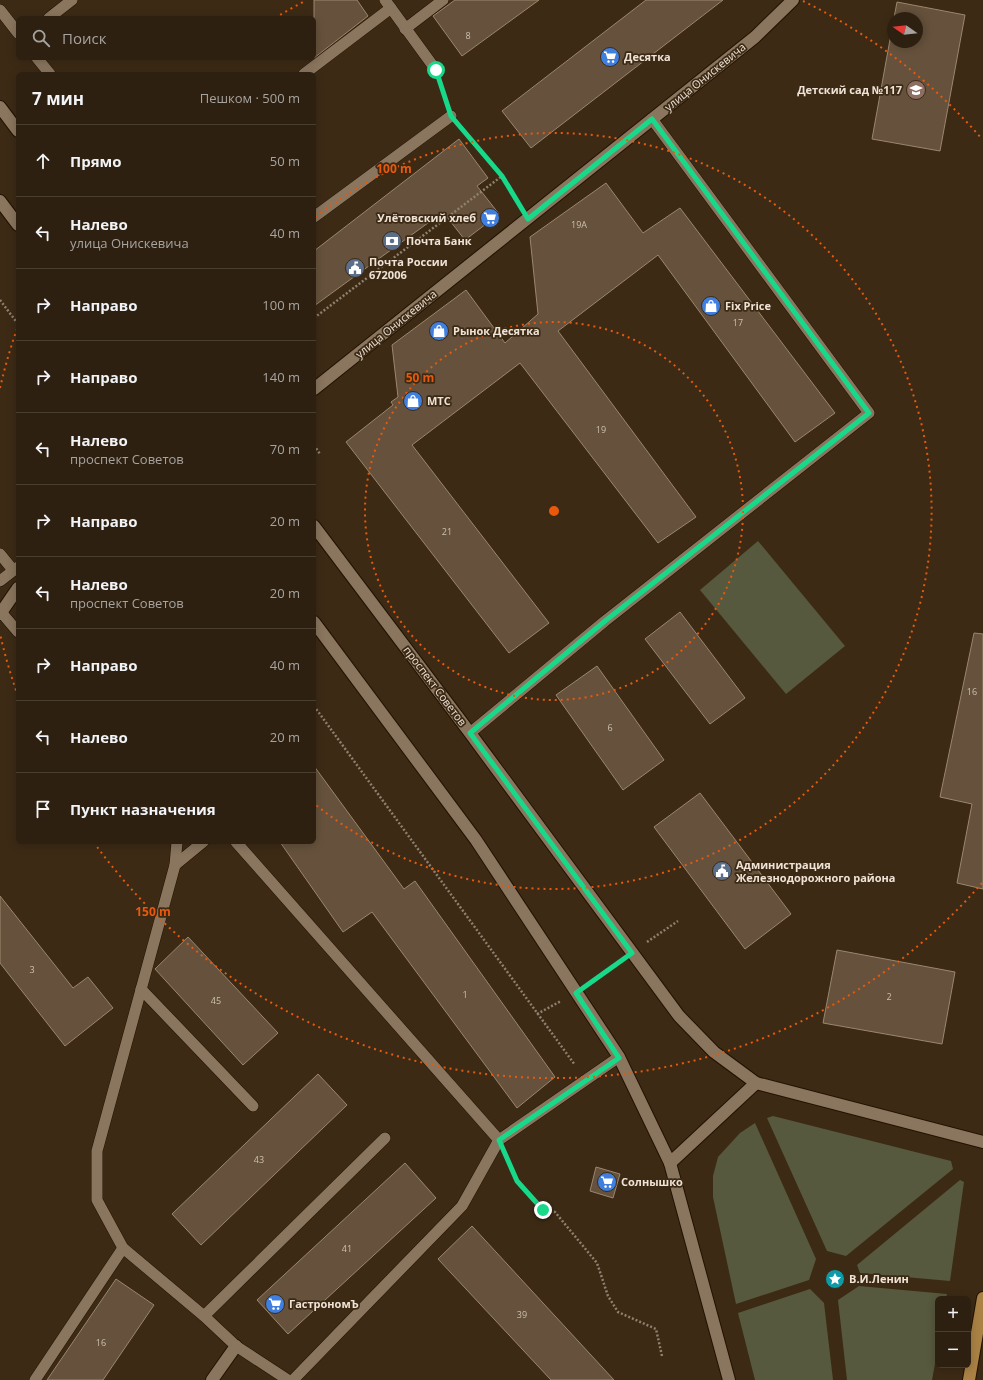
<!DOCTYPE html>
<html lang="ru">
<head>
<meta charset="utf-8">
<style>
  :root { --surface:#2d2010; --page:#352819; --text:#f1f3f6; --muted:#a7a39f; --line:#483e30 }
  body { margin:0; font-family:"Open Sans",sans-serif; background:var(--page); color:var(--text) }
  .controls { position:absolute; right:12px; bottom:12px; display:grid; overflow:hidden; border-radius:6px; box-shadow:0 2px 10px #0003 }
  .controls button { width:36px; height:36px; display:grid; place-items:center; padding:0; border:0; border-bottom:1px solid var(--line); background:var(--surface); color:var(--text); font:20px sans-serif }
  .compass { position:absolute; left:887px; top:12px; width:36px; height:36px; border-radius:50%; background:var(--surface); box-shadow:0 2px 10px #0003; rotate:284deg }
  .stop { position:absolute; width:12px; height:12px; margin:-9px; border:3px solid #18d989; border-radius:50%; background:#fff }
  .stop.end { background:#18d989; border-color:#fff; box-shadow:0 1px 4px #0008 }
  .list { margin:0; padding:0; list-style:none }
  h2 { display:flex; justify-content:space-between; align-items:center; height:52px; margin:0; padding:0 16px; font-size:17px }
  h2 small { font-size:13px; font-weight:400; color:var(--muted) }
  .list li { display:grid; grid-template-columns:26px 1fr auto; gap:12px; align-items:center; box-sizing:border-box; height:72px; padding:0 16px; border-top:1px solid var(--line) }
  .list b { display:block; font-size:15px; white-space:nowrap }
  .list p { margin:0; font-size:13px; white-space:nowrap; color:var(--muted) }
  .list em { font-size:13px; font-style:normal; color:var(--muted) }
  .icon { flex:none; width:22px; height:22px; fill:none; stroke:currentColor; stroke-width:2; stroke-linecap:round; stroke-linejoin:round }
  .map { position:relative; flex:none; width:983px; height:1380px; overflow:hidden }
  .search { position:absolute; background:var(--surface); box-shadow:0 2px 10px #0003; left:16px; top:16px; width:300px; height:44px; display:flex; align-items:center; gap:10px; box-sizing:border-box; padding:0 14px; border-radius:6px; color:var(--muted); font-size:15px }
  .panel { position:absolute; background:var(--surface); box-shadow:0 2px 10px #0003; left:16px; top:72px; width:300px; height:772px; border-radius:6px }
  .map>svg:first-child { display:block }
  .green { fill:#56593d }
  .building { fill:#66523c; stroke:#9b866e }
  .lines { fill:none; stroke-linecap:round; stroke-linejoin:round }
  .service-casing { stroke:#221200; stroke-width:12 }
  .minor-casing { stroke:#221200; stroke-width:14 }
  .secondary-casing { stroke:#221200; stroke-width:14 }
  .primary-casing { stroke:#221200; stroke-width:14 }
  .path { stroke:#8f806f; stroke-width:2.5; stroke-dasharray:2 2; stroke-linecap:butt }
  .service { stroke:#8a755e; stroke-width:11 }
  .minor { stroke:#8a755e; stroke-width:12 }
  .secondary { stroke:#8a755e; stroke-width:12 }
  .primary { stroke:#aa8245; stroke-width:12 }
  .route { stroke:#18d989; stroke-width:5 }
  .ring { fill:none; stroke:#e8590c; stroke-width:2; stroke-dasharray:2 4 }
  .labels { text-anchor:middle; stroke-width:3.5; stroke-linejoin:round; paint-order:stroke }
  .number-label { font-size:9px; fill:#cdbfb0 }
  .poi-label { font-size:11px; font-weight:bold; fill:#efe3d6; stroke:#3c2a15; text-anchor:start }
  .street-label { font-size:11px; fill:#efe3d6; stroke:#3c2a15 }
  .centre { fill:#e8590c; stroke:#3c2a15; stroke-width:2 }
  .ring-label { font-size:12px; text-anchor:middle; font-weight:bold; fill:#e8590c; stroke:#3c2a15; stroke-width:3.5; stroke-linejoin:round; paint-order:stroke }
</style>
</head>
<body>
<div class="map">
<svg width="983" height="1380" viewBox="0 0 983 1380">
  <rect width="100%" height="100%" fill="#3c2a15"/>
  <g class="green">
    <polygon points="758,541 845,646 786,694 700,590"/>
    <polygon points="773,1116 951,1161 953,1169 846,1256 827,1251 767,1118"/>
    <polygon points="755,1123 816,1259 809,1280 736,1304 713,1197 713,1176 718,1157 740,1133"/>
    <polygon points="960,1180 964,1182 950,1281 860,1273 857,1265"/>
    <polygon points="859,1286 947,1294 946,1299 938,1299 938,1347 932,1380 847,1380 838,1300"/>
    <polygon points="810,1289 824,1303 833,1380 755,1380 738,1313"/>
  </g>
  <g class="building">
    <polygon points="314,0 357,0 368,16 314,58"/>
    <polygon points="455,0 539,0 462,56 433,16"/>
    <polygon points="646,0 723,0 531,148 502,111"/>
    <polygon points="897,2 965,15 940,151 872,139 893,23 893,42 917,42 917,18 894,18"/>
    <polygon points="459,139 488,178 477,186 499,214 465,240 443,212 314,306 314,251"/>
    <polygon points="606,183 643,233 680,208 835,413 795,442 658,255 558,331 696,517 658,543 520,363 412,445 549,623 509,653 346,442 393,405 391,402 398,397 392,345 466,290 505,343 538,314 530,237"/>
    <polygon points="680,612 745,698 710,724 645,639"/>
    <polygon points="974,633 983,634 983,889 957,883 972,804 940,797"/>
    <polygon points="597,666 664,760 623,790 556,695"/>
    <polygon points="314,766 404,889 415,881 555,1077 517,1108 372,912 343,932 280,842 314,842"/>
    <polygon points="700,793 791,914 745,949 654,827"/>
    <polygon points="0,896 73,988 88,977 113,1008 65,1046 0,963"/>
    <polygon points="188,937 278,1033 243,1065 155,969"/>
    <polygon points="837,950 955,972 942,1044 823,1023"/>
    <polygon points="318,1074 347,1105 201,1245 172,1214"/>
    <polygon points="405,1163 436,1198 288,1334 257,1300"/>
    <polygon points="596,1167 620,1174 613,1198 590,1191"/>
    <polygon points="472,1226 614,1380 551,1380 438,1259"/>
    <polygon points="116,1279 154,1305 103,1380 47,1380"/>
  </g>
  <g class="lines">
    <defs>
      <g id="service">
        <polyline points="385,0 436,70"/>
        <polyline points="0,10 18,33"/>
        <polyline points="49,18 72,0"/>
        <polyline points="405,29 443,0"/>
        <polyline points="37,58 50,74"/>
        <polyline points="304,74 391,8"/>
        <polyline points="314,217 451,116"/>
        <polyline points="0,554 13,570"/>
        <polyline points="0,581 18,567"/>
        <polyline points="1,612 18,632"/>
        <polyline points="470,733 605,621 869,413 652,119"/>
        <polyline points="177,842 175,865 97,1151 97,1200 123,1248 204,1316 236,1346 288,1380"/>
        <polyline points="236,842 499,1140 619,1057"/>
        <polyline points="175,865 203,842"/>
        <polyline points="141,989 253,1106"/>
        <polyline points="204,1316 385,1138"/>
        <polyline points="35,1380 123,1248"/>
        <polyline points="293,1380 462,1206 499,1140"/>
      </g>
      <g id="minor">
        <polyline points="314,389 755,37 793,0"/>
        <polyline points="0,614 18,588"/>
        <polyline points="212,1380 236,1346"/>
      </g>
      <g id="secondary">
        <polyline points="0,107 18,131"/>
        <polyline points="0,201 18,225"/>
        <polyline points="314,526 470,733 679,1016 714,1052 756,1083 983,1142"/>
        <polyline points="314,622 476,840 619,1057 670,1163 729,1380"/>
        <polyline points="670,1163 756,1083"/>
      </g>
      <polyline id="primary" points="969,1380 983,1298"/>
    </defs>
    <use href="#service" class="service-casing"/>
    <use href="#minor" class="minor-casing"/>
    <use href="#secondary" class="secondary-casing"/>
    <use href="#primary" class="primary-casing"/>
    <g class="path">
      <polyline points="441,87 445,99"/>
      <polyline points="502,176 517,202"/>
      <polyline points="0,300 18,324"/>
      <polyline points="314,318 502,176 462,129"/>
      <polyline points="314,445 320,454"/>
      <polyline points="314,706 575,1065"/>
      <polyline points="647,942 678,921"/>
      <polyline points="592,981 617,963"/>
      <polyline points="537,1014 561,1001"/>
      <polyline points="508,1161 517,1181 543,1210 555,1212 597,1263 608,1296 618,1312 656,1329 662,1356"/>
    </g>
    <use href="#service" class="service"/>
    <use href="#minor" class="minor"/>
    <use href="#secondary" class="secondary"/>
    <use href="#primary" class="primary"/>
  </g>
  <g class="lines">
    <polyline class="route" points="436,70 451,116 502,176 528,219 652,119 869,413 605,621 470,733 632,953 576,993 619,1058 499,1140 517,1181 543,1210"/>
  </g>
  <g class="ring">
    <circle cx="554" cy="511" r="189"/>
    <path d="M316 217A378 378 0 1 1 316 805"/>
    <path d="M982 883A567 567 0 0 1 95 844M18 696A567 567 0 0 1 0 634M0 388A567 567 0 0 1 18 326M275 18A567 567 0 0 1 305 1M803 1A567 567 0 0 1 982 139"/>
  </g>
  <defs>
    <symbol id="supermarket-disc" viewBox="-11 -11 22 22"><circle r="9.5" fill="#3f7fe0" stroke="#3c2a15"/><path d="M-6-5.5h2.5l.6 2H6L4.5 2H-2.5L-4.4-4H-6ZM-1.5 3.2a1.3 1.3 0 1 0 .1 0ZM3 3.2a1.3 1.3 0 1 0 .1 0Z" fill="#fff"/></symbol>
    <symbol id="school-disc" viewBox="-11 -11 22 22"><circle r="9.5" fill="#8d6e63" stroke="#3c2a15"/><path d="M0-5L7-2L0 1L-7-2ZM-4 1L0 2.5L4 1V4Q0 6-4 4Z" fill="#fff"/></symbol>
    <symbol id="bank-disc" viewBox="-11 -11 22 22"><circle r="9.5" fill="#5c6f8a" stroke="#3c2a15"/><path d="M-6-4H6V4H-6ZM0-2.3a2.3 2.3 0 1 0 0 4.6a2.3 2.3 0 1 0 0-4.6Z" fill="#fff"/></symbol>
    <symbol id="civic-disc" viewBox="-11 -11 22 22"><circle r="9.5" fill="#5c6f8a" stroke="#3c2a15"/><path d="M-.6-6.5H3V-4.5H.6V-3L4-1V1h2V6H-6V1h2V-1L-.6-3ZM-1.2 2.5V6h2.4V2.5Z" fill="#fff"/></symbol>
    <symbol id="shop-disc" viewBox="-11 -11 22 22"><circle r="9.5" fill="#3f7fe0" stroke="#3c2a15"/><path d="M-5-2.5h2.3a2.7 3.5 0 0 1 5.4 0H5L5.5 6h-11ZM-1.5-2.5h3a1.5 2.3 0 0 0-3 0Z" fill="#fff"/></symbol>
    <symbol id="sight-disc" viewBox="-11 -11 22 22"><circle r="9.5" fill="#0f9aa8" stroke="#3c2a15"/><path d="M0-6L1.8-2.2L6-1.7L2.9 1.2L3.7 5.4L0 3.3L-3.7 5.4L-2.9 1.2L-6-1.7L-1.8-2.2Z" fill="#fff"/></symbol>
  </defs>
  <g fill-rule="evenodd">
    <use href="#supermarket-disc" x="599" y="46" width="22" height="22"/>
    <use href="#school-disc" x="905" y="79" width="22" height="22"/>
    <use href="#supermarket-disc" x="479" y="207" width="22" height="22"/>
    <use href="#bank-disc" x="381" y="230" width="22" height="22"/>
    <use href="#civic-disc" x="344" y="257" width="22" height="22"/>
    <use href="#shop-disc" x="700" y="295" width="22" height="22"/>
    <use href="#shop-disc" x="428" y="320" width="22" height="22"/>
    <use href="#shop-disc" x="402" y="390" width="22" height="22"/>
    <use href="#civic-disc" x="711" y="860" width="22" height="22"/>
    <use href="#supermarket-disc" x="596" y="1171" width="22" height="22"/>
    <use href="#sight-disc" x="824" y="1268" width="22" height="22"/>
    <use href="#supermarket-disc" x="264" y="1293" width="22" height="22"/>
  </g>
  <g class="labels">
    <g class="number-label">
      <text x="468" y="39">8</text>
      <text x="579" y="228">19А</text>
      <text x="738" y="326">17</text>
      <text x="601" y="433">19</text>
      <text x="447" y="535">21</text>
      <text x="972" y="695">16</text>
      <text x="610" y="731">6</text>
      <text x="32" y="973">3</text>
      <text x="465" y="998">1</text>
      <text x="889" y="1000">2</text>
      <text x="216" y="1004">45</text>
      <text x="259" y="1163">43</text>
      <text x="347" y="1252">41</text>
      <text x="522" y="1318">39</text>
      <text x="101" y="1346">16</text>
    </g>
    <g class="poi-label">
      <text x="624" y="61">Десятка</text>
      <text x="902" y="94" text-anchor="end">Детский сад №117</text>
      <text x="476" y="222" text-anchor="end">Улётовский хлеб</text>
      <text x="406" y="245">Почта Банк</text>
      <text x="369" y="266">Почта России<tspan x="369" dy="13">672006</tspan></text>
      <text x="725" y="310">Fix Price</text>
      <text x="453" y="335">Рынок Десятка</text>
      <text x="427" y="405">МТС</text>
      <text x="736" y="869">Администрация<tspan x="736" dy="13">Железнодорожного района</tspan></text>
      <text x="621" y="1186">Солнышко</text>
      <text x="849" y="1283">В.И.Ленин</text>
      <text x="289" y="1308">ГастрономЪ</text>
    </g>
    <g class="street-label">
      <text transform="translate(705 77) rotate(-39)" y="4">улица Онискевича</text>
      <text transform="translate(396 324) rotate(-39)" y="4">улица Онискевича</text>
      <text transform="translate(435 686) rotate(53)" y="4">проспект Советов</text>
    </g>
  </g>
  <circle cx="554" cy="511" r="6" class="centre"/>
  <g class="ring-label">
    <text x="394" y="173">100 m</text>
    <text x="420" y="382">50 m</text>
    <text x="153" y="916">150 m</text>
  </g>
</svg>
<div class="controls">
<button>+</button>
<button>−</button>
</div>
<svg class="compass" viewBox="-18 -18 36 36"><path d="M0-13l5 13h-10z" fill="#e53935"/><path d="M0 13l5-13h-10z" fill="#a7a39f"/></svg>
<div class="stop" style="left:436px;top:70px"></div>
<div class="stop end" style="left:543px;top:1210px"></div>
<div class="search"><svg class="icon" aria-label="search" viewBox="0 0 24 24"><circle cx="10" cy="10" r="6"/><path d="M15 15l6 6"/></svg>Поиск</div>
<section class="panel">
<h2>7 мин<small>Пешком · 500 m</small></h2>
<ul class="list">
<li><svg class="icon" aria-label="ahead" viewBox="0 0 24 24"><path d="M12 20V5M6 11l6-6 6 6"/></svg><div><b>Прямо</b></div><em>50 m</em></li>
<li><svg class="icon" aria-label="left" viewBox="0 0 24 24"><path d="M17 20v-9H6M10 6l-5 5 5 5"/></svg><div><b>Налево</b><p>улица Онискевича</p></div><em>40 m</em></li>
<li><svg class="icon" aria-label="right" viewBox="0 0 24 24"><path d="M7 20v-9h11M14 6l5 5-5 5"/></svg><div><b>Направо</b></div><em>100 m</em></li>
<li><svg class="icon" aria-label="right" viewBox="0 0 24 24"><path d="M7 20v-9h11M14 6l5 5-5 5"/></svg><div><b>Направо</b></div><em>140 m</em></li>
<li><svg class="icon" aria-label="left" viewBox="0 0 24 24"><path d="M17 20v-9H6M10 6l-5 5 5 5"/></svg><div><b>Налево</b><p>проспект Советов</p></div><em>70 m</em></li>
<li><svg class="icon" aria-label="right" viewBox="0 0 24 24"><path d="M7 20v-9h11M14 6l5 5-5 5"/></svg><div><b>Направо</b></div><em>20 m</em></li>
<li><svg class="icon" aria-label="left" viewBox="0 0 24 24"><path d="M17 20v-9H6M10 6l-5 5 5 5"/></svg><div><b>Налево</b><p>проспект Советов</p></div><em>20 m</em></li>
<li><svg class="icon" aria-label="right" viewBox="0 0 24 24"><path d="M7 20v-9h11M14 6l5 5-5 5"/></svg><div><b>Направо</b></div><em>40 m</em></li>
<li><svg class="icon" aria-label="left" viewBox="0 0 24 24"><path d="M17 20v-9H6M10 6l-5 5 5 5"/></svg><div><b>Налево</b></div><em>20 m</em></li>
<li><svg class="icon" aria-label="arrive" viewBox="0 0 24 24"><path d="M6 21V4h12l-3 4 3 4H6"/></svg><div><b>Пункт назначения</b></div></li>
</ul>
</section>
</div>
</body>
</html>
